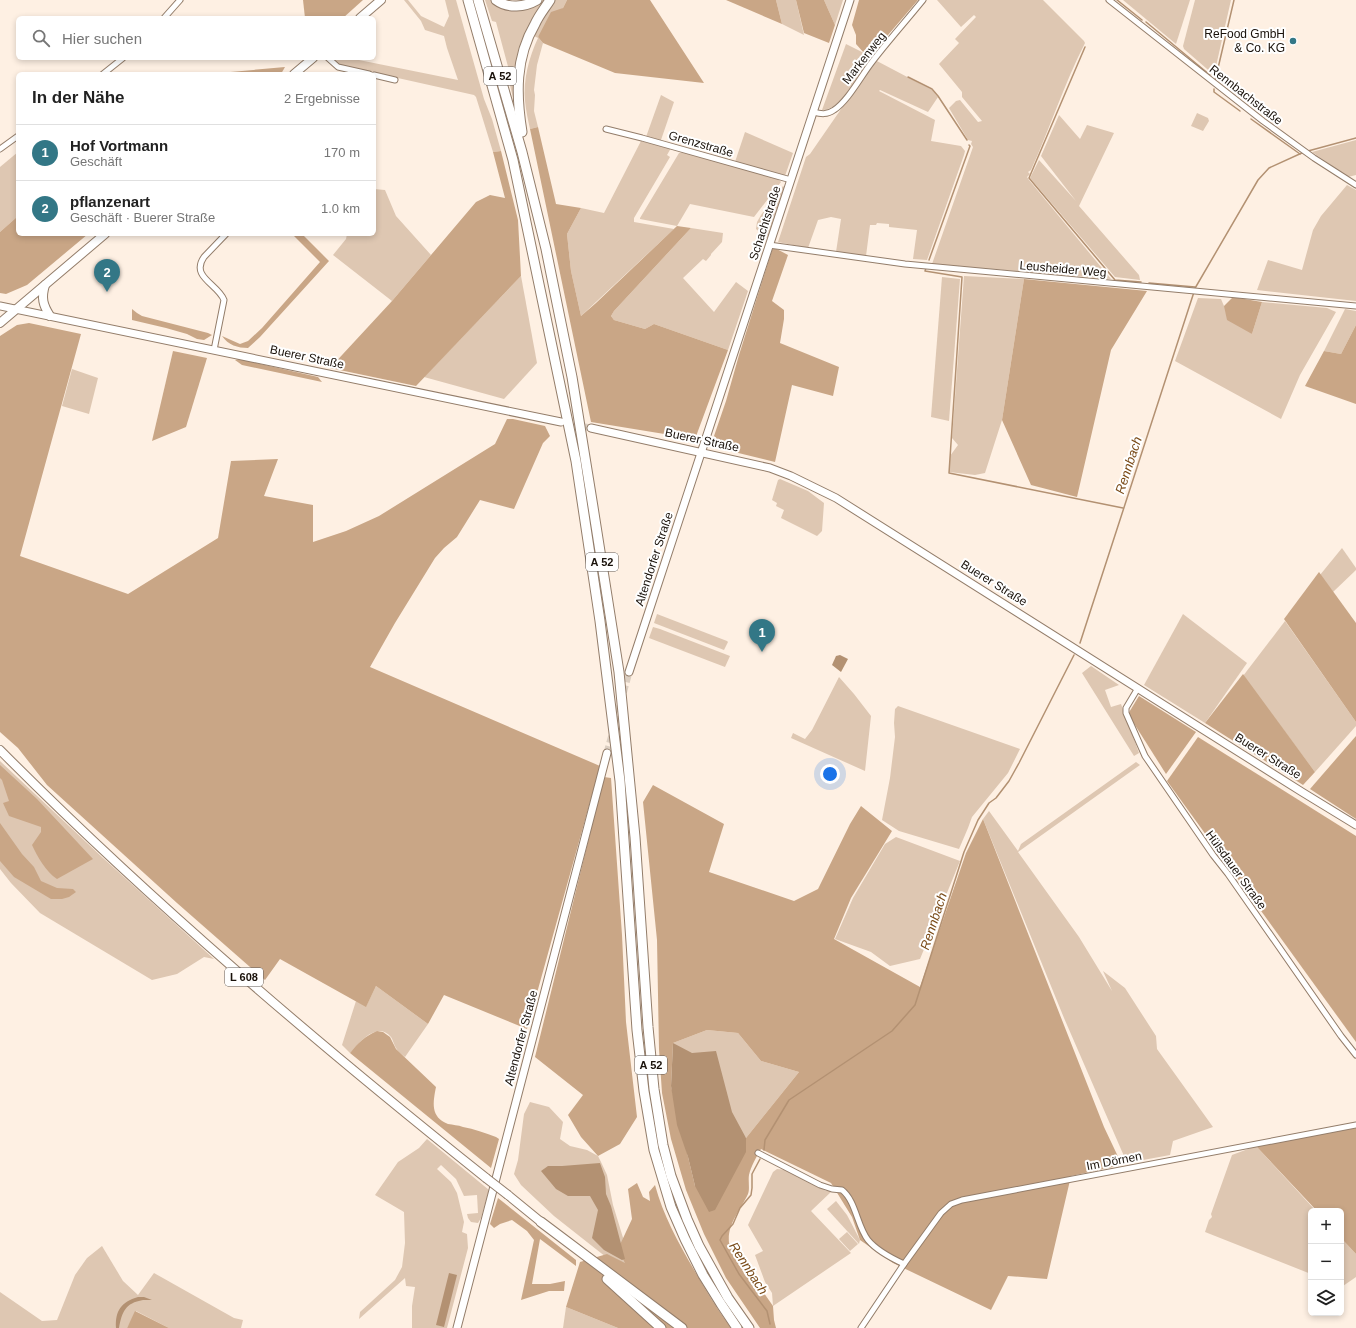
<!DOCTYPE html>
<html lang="de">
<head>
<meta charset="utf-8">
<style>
  :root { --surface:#fff; --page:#f6f6f6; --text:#222; --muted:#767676; --line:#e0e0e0; --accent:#337786 }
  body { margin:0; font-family:Helvetica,sans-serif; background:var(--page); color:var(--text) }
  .controls { position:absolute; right:12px; bottom:12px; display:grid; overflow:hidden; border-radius:6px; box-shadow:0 2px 6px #0003 }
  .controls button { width:36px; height:36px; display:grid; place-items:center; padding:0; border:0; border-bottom:1px solid var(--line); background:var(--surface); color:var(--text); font:20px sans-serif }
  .you { position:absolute; left:830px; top:774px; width:14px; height:14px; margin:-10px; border:3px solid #fff; border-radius:50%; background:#1a73e8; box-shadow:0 0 0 6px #1a73e833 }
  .badge { display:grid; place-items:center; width:26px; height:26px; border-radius:50%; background:var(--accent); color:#fff; font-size:13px; font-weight:700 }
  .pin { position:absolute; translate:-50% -33px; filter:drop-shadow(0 1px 2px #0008) }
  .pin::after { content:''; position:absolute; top:21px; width:14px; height:12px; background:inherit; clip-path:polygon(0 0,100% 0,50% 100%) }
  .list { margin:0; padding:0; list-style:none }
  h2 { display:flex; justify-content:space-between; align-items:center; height:52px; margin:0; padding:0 16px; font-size:17px }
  h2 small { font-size:13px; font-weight:400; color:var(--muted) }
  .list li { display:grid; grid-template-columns:26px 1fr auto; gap:12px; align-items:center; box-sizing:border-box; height:56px; padding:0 16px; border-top:1px solid var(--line) }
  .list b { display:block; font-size:15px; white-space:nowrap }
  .list p { margin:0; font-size:13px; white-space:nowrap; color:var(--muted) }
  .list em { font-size:13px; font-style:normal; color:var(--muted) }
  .icon { flex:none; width:22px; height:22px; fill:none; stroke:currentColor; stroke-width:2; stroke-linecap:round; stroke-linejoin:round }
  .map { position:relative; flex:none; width:1356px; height:1328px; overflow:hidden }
  .search { position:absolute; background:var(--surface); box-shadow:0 2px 6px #0003; left:16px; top:16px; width:360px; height:44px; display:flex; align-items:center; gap:10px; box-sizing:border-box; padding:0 14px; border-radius:6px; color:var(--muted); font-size:15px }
  .panel { position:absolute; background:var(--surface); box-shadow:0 2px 6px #0003; left:16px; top:72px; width:360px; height:164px; border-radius:6px }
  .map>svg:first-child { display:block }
  .green { fill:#dec7b2 }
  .forest { fill:#c9a686; fill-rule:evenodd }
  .water { fill:#b39172 }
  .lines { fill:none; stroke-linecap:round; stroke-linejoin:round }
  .stream { stroke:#b39172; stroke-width:1.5 }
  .secondary-tunnel { stroke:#dccfc2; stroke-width:7; stroke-dasharray:7 3.5; stroke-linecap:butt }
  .street-casing { stroke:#937d6a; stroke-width:7 }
  .secondary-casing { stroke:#937d6a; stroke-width:9 }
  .primary-casing { stroke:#937d6a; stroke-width:10 }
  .highway-casing { stroke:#937d6a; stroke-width:11 }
  .street { stroke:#fff; stroke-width:5 }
  .secondary { stroke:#fff; stroke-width:7 }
  .primary { stroke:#fff; stroke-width:8 }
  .highway { stroke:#fff; stroke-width:9 }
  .primary-bridge-casing { stroke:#937d6a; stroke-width:10; stroke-linecap:butt }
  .primary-bridge { stroke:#fff; stroke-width:8 }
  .poi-dot { fill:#337786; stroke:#fff; stroke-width:1.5 }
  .labels { text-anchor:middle; stroke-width:4; stroke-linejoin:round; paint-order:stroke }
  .shield { fill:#fff; stroke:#5e5854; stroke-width:1 }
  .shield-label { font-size:11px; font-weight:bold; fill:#19110a }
  .poi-label { font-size:12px; fill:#19110a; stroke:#fff; text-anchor:end }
  .street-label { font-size:12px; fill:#19110a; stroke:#fff }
  .water-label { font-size:13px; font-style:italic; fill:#7a4b18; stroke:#fff }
</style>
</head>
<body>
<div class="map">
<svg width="1356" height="1328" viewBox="0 0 1356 1328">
  <rect width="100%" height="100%" fill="#fef0e3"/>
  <g class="green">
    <polygon points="404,0 408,0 421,16 444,27 449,16 445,0 456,0 484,99 492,119 501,151 493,152 476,97 474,95 344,66 336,63 333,58 349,58 458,80 447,48 444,36 425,30 421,21"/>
    <polygon points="485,0 491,0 493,2 540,2 543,0 547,0 530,26 515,101 514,102 508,77 510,74 496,22 492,21"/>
    <path d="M 555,0 L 567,0 L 563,8 L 538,37 L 543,43 L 537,65 L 534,90 L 535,95 L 534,111 L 538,127 L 530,129 C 528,120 526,111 525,101 C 523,80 529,57 538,38 L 534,36 Z"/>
    <polygon points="776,0 796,0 804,35 782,24"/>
    <polygon points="824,0 843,0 835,25"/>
    <path d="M 937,0 L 1043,0 L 1084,41 L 1085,43 C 1064,84 1050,128 1031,170 L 1028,172 L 1030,174 L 1027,177 L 1029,180 L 1111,279 L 932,264 L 973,147 L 971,144 L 972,141 L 968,140 L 949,108 L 956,101 L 960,100 L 978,122 L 982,121 L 962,97 L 962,92 L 939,64 L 959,43 L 955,39 L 976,17 L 974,15 L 961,27 Z"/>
    <polygon points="1123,0 1190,0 1176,44"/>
    <polygon points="1195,0 1231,0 1214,75 1184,49 1183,46"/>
    <path d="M 846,44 L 870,56 L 866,61 L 867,64 C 858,76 839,112 822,110 Z"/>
    <polygon points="875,60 932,90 938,97 928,112 880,90 879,91 935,120 931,141 961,146 965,151 964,155 927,260 913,259 917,230 889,227 889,224 877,223 876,225 870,225 866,256 836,252 841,219 831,217 818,220 808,248 778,242 806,157 810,154"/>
    <polygon points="661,95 674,102 661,140 646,137"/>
    <polygon points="1197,113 1208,118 1209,121 1203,131 1191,126"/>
    <polygon points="1059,115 1080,139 1087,125 1114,133 1079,206 1139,275 1140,280 1115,277 1030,178 1039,160 1076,201 1041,156"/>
    <polygon points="745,132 793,153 785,176 735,162"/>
    <polygon points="1356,140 1356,175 1348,177 1312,152"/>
    <polygon points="641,141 671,148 667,155 670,157 634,218 634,222 674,229 581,316 571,271 567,234 581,208 604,213"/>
    <polygon points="18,152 18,216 0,232 0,167"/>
    <polygon points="683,152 777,178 781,182 754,217 690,204 677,226 640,219 640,218 679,153"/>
    <polygon points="1347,185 1356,190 1356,301 1257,290 1268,260 1302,270 1313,230 1321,216"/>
    <polygon points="783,186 785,188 769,237 767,238 756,229 757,222 761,215"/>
    <polygon points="374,189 385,190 396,216 431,255 392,301 333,255 346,239 347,234 374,234"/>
    <polygon points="691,228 723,233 722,242 711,254 711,255 706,261 703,259 683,278 714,312 736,282 748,291 728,350 654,324 645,329 614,320 611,316 614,311"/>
    <polygon points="521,276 537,363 504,399 424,377"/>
    <polygon points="964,276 1024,279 1002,420 985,473 975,475 949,472 950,456 958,445 952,438"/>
    <polygon points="942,277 960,279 949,421 931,417"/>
    <polygon points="1198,298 1221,299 1224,306 1252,334 1262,302 1327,308 1336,312 1300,375 1281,419 1175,361"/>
    <polygon points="1345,309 1356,311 1356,325 1341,354 1324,351"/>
    <polygon points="72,369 98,378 89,414 62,406"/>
    <polygon points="780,479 808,491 824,503 822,531 817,536 781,518 784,510 776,506 777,503 772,500 778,480"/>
    <polygon points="1342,548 1356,568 1356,570 1333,592 1320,575"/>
    <polygon points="657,614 727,641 728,642 724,650 654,623"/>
    <polygon points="1183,614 1247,663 1205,723 1144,685"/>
    <polygon points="1285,621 1356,722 1356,726 1315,772 1243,676"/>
    <polygon points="653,627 660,629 730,656 725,667 649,638"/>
    <polygon points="1091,666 1119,685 1105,690 1111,707 1121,704 1139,753 1134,756 1082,673"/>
    <polygon points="839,677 854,694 871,716 865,771 791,738 793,733 805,739 812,730"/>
    <polygon points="898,706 1020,749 1008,773 972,817 968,828 959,849 899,831 882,820 890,778 895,737 894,723 895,709"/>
    <polygon points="0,761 103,858 214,959 204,957 177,974 152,980 40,913 11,883 0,869"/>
    <polygon points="1136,762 1140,765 1018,852 1079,937 1112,991 1103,971 1125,988 1156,1036 1157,1049 1213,1127 1173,1141 1170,1155 1127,1163 1064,1018 983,819 989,811 1018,851 1021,844"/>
    <polygon points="896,837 960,861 920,959 890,966 871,952 835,939 853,898 885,844"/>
    <path d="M 376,986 L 428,1024 L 405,1057 C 402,1054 398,1052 396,1048 C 394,1045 393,1040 391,1037 C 377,1020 359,1043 350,1053 L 342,1045 L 356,1001 L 366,1006 Z"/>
    <polygon points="707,1030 738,1033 761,1061 799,1072 746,1138 731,1125 673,1043"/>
    <polygon points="530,1102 549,1107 563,1122 560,1139 570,1146 587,1150 598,1156 601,1162 607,1175 613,1205 632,1267 625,1272 554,1216 521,1185 514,1174 518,1160 524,1114"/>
    <polygon points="427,1139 489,1190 481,1218 478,1223 471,1222 468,1218 467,1214 478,1213 477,1195 464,1196 456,1179 441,1165 437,1169 451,1182 457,1193 464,1222 462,1232 467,1234 468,1248 447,1328 412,1328 412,1306 415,1287 406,1286 405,1278 359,1319 360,1312 395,1280 402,1267 405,1243 404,1212 375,1195 398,1162 419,1148"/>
    <polygon points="1256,1146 1316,1211 1311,1211 1311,1274 1205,1232 1209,1220 1212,1217 1211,1214 1232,1155"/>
    <polygon points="777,1169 787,1170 826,1191 832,1191 811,1211 851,1253 773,1306 772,1293 765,1282 755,1255 763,1251 748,1225 773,1172"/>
    <polygon points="836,1201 847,1215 860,1240 859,1244 827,1209"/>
    <polygon points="847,1232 858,1244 850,1251 839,1239"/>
    <polygon points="1341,1238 1356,1254 1356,1277 1343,1286 1341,1286"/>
    <polygon points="102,1246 123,1281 138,1295 154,1273 234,1318 243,1320 241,1328 169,1328 136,1311 127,1328 0,1328 0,1292 42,1321 57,1320 75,1275 87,1258"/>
    <polygon points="566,1307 618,1328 563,1328"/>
  </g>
  <g class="forest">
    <polygon points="303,0 363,0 343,18 305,18"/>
    <polygon points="567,0 650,0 704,83 615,73 543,43 538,37 551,12 563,8"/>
    <polygon points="726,0 776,0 782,24"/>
    <polygon points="796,0 824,0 835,25 829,43 804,33"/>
    <polygon points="859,0 918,0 870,56 864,53 856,44 856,35 852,25"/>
    <polygon points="285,67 281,74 208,74"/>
    <polygon points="538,127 556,204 581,208 567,234 571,271 581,316 596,303 677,226 691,228 614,311 611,316 614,320 645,329 654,324 728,350 695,439 591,422 530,129"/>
    <polygon points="501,151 518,220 521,276 416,386 330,368 392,301 476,202 490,195 505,198 493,152"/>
    <polygon points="18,216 18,234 88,234 27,285 6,294 0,293 0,232"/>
    <path d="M 292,234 L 302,234 L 329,261 L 260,337 L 248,348 C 238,348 228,345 222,336 L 240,344 L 248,341 L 262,328 L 320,262 Z"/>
    <polygon points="773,247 788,255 772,301 784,310 784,319 780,343 839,367 833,396 792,385 775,462 722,449 714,436 726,401 739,355"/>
    <polygon points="1024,279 1147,291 1111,350 1077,497 1031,485 1002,420"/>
    <polygon points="1233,297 1262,302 1252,334 1227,320 1224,306"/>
    <polygon points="132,309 137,313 142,316 208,333 212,335 204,340 197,339 187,334 166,328 132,320"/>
    <polygon points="29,323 81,334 20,556 128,594 218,538 231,461 278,459 264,496 313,505 313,542 346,531 379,516 495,444 507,419 513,419 545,426 550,436 543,443 514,509 480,500 457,537 444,548 435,558 395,623 370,667 600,766 527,1029 444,995 428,1024 376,986 366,1007 280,959 265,980 177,903 47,785 18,748 0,732 0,336 17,325"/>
    <polygon points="1356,325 1356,404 1305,386 1324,351 1341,354"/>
    <polygon points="173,351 207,358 186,427 152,441"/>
    <polygon points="239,359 318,377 322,382 242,365 235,360"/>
    <polygon points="1319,572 1356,623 1356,722 1284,619"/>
    <polygon points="1243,674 1315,772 1303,785 1205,723"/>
    <polygon points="1139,696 1196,732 1166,774 1128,714"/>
    <polygon points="1356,736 1356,819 1310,789"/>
    <polygon points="1198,737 1356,836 1356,1042 1167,781"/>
    <path d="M 0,765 L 37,799 L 93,859 L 57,879 C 46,872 37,856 32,845 L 41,832 L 41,827 L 9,816 L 3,803 L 9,801 L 2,780 L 0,778 Z"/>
    <polygon points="604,777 611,778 622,935 626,1022 637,1117 620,1144 598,1156 581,1137 568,1115 583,1095 535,1057"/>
    <path d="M 653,785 L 724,824 L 709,872 L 794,901 L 818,889 L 850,824 L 861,806 L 892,831 L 851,898 L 834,939 L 920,987 L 966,853 L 983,819 L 1104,1127 L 1122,1165 L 1071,1176 L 1047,1279 L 1008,1276 L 991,1310 L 893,1263 L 860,1240 L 852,1217 L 831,1183 L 761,1149 C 756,1158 751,1166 749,1175 C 748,1181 750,1189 748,1194 C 740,1211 727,1224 729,1243 L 773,1306 L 774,1320 L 776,1328 L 760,1328 L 726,1278 L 704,1234 L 686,1190 L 671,1139 L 662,1093 L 659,1049 L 657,940 L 643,802 ZM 707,1030 L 738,1033 L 761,1061 L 799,1072 L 746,1138 L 695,1186 L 671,1086 L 673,1043 Z"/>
    <polygon points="0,823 22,854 34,867 41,881 57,888 73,889 76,892 69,897 62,899 51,899 14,877 0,861"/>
    <path d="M 377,1031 L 383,1032 L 390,1037 L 396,1049 L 436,1087 C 433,1102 430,1117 448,1124 C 453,1125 458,1125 463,1127 C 474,1129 485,1133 496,1137 L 499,1139 L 491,1168 L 350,1053 C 358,1043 365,1036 377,1031 Z"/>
    <polygon points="1356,1128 1356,1254 1341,1238 1341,1211 1317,1211 1256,1146"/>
    <path d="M 637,1183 L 643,1197 L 650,1201 L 649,1192 L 655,1185 C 663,1215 678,1242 693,1268 C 705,1289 717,1309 731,1328 L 618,1328 L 566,1307 L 580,1262 L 607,1254 L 625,1263 L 618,1249 L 632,1219 L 628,1189 Z"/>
    <polygon points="498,1198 576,1260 576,1266 540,1239 532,1284 550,1284 565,1281 564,1291 549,1291 521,1300 534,1240 527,1231 512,1220 500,1224 494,1228 490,1224"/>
    <polygon points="135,1311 169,1328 127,1328"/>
  </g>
  <g class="water">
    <polygon points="840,655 848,659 841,672 832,665 836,656"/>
    <polygon points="673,1043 692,1053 716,1051 732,1112 746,1138 746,1152 715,1210 709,1212 695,1186 688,1157 677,1125 671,1086"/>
    <polygon points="600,1163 605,1177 606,1194 611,1206 625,1259 622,1260 604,1250 592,1238 598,1210 590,1196 568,1196 556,1189 541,1171 548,1166 562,1166"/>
    <polygon points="449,1273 457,1275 444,1327 436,1325"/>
    <path d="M 138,1297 L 144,1297 L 152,1300 C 150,1300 146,1300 143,1300 C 125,1303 122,1312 119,1328 L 116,1328 C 115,1311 121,1302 138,1297 Z"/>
  </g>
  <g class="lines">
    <g class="stream">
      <polyline points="1117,0 1142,20"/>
      <polyline points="1146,22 1210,75"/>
      <polyline points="1085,47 1029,178 1115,280 1141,282"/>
      <polyline points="908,77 932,89 938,96 967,140"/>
      <polyline points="1215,81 1234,0"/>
      <polyline points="1214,89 1214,92 1240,111"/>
      <polyline points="1251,119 1300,154"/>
      <polyline points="1308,151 1356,138"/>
      <polyline points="929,260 970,146 969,145"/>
      <polyline points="926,268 925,271 962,277 949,473 1123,508"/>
      <polyline points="1149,283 1195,287"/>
      <polyline points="1194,290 1258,180 1269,168 1304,152"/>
      <polyline points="1080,643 1194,292"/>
      <polyline points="764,1150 765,1140 789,1100 892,1031 915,1005 964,852 978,820 989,803 996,798 1009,781 1019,763 1074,655"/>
      <polyline points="760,1159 752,1174 752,1188 751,1195 740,1208 733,1224 722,1236 720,1240 739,1274 767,1311 770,1324"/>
    </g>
    <g class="secondary-tunnel">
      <polyline points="564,423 591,428"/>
      <polyline points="607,753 629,672"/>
    </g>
    <defs>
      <g id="street">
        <polyline points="1109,0 1263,121 1314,158 1356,185"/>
        <polyline points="164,18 180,0"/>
        <polyline points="328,58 338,67 369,74"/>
        <polyline points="103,74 123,58"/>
        <polyline points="374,75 395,80"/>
        <path d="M 813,112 C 821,114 827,115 834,110 C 848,101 861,76 872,62 C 888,41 906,21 923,0"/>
        <polyline points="606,129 642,138 791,180"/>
        <polyline points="0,149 18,136"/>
        <polyline points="769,245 905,264 1356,306"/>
        <path d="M 214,350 L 224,300 C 218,284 190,277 204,257 L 226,234"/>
        <polyline points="1138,688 1126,708 1126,713 1145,756 1213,855 1228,874 1341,1036 1356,1055"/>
        <path d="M 758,1153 L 820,1185 L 832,1189 L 842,1190 C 856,1201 857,1226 868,1240 C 877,1251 891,1258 904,1264"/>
        <polyline points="861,1328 904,1264 941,1213 951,1204 962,1200 1356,1125"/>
      </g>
      <g id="secondary">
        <polyline points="0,306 561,422"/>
        <polyline points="591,428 770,468 791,476 836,498 1302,792 1356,825"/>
        <polyline points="629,672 850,0"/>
        <polyline points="457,1328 607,753"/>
      </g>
      <g id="primary">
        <polyline points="360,18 381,0"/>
        <polyline points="294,74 313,58"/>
        <path d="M 45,285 C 41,298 43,305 50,316"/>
        <polyline points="0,323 105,234"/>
        <path d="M 0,750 C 152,903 317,1043 486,1178"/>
        <polyline points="508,1195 541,1222"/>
      </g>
      <g id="highway">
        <polyline points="468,0 513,160 576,461 600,621 620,781 637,1030 644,1091 654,1150 671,1207 685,1239 703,1275 721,1304 737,1328"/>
        <polyline points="478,0 522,152 546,249 572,377 593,507 619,672 635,837 648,1027 654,1089 663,1145 671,1176 687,1219 699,1246 728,1298 749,1328"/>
        <path d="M 496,0 C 508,9 525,7 537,0"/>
        <path d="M 522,132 C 516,95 515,58 535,24 C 539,15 545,8 550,0"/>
        <polyline points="541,1222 682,1328"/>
        <polyline points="607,1279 661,1328"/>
      </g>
    </defs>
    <use href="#street" class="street-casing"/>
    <use href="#secondary" class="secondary-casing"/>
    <use href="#primary" class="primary-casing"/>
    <use href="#highway" class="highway-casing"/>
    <use href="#street" class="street"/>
    <use href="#secondary" class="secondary"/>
    <use href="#primary" class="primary"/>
    <use href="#highway" class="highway"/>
    <defs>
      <polyline id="primary-bridge" points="486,1178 508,1195"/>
    </defs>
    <use href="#primary-bridge" class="primary-bridge-casing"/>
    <use href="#primary-bridge" class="primary-bridge"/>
  </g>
  <circle class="poi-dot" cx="1293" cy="41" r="4"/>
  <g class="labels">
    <g class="shield">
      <rect x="484" y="67" width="32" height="18" rx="3"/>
      <rect x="586" y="553" width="32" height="18" rx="3"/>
      <rect x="225" y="968" width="38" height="18" rx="3"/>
      <rect x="635" y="1056" width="32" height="18" rx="3"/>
    </g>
    <g class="shield-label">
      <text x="500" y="80">A 52</text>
      <text x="602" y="566">A 52</text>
      <text x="244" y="981">L 608</text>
      <text x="651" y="1069">A 52</text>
    </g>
    <g class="poi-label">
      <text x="1285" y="38">ReFood GmbH<tspan x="1285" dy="14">&amp; Co. KG</tspan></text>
    </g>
    <g class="street-label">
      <text transform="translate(864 58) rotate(-52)" y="4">Markenweg</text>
      <text transform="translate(1246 95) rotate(38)" y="4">Rennbachstraße</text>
      <text transform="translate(701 144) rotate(16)" y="4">Grenzstraße</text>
      <text transform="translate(765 223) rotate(-72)" y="4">Schachtstraße</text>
      <text transform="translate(1063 269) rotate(5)" y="4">Leusheider Weg</text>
      <text transform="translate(307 357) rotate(12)" y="4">Buerer Straße</text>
      <text transform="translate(702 440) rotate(12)" y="4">Buerer Straße</text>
      <text transform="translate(654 559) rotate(-72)" y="4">Altendorfer Straße</text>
      <text transform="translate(994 583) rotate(32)" y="4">Buerer Straße</text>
      <text transform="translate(1268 756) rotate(32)" y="4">Buerer Straße</text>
      <text transform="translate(1236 870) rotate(54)" y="4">Hülsdauer Straße</text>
      <text transform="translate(521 1038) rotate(-75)" y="4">Altendorfer Straße</text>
      <text transform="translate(1114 1161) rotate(-11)" y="4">Im Dörnen</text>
    </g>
    <g class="water-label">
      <text transform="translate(1128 465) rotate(-72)" y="5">Rennbach</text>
      <text transform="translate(933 921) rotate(-72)" y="5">Rennbach</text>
      <text transform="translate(749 1268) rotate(57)" y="5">Rennbach</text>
    </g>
  </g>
</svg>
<div class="controls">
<button>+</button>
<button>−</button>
<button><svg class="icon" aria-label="layers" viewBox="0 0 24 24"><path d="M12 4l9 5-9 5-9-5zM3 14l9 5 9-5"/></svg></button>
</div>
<div class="you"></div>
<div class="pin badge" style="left:762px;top:652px">1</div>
<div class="pin badge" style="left:107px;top:292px">2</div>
<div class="search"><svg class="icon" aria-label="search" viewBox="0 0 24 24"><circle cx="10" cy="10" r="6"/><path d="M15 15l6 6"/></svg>Hier suchen</div>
<section class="panel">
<h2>In der Nähe<small>2 Ergebnisse</small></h2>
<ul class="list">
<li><span class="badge">1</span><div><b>Hof Vortmann</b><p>Geschäft</p></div><em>170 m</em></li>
<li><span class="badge">2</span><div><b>pflanzenart</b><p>Geschäft · Buerer Straße</p></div><em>1.0 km</em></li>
</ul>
</section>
</div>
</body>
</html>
